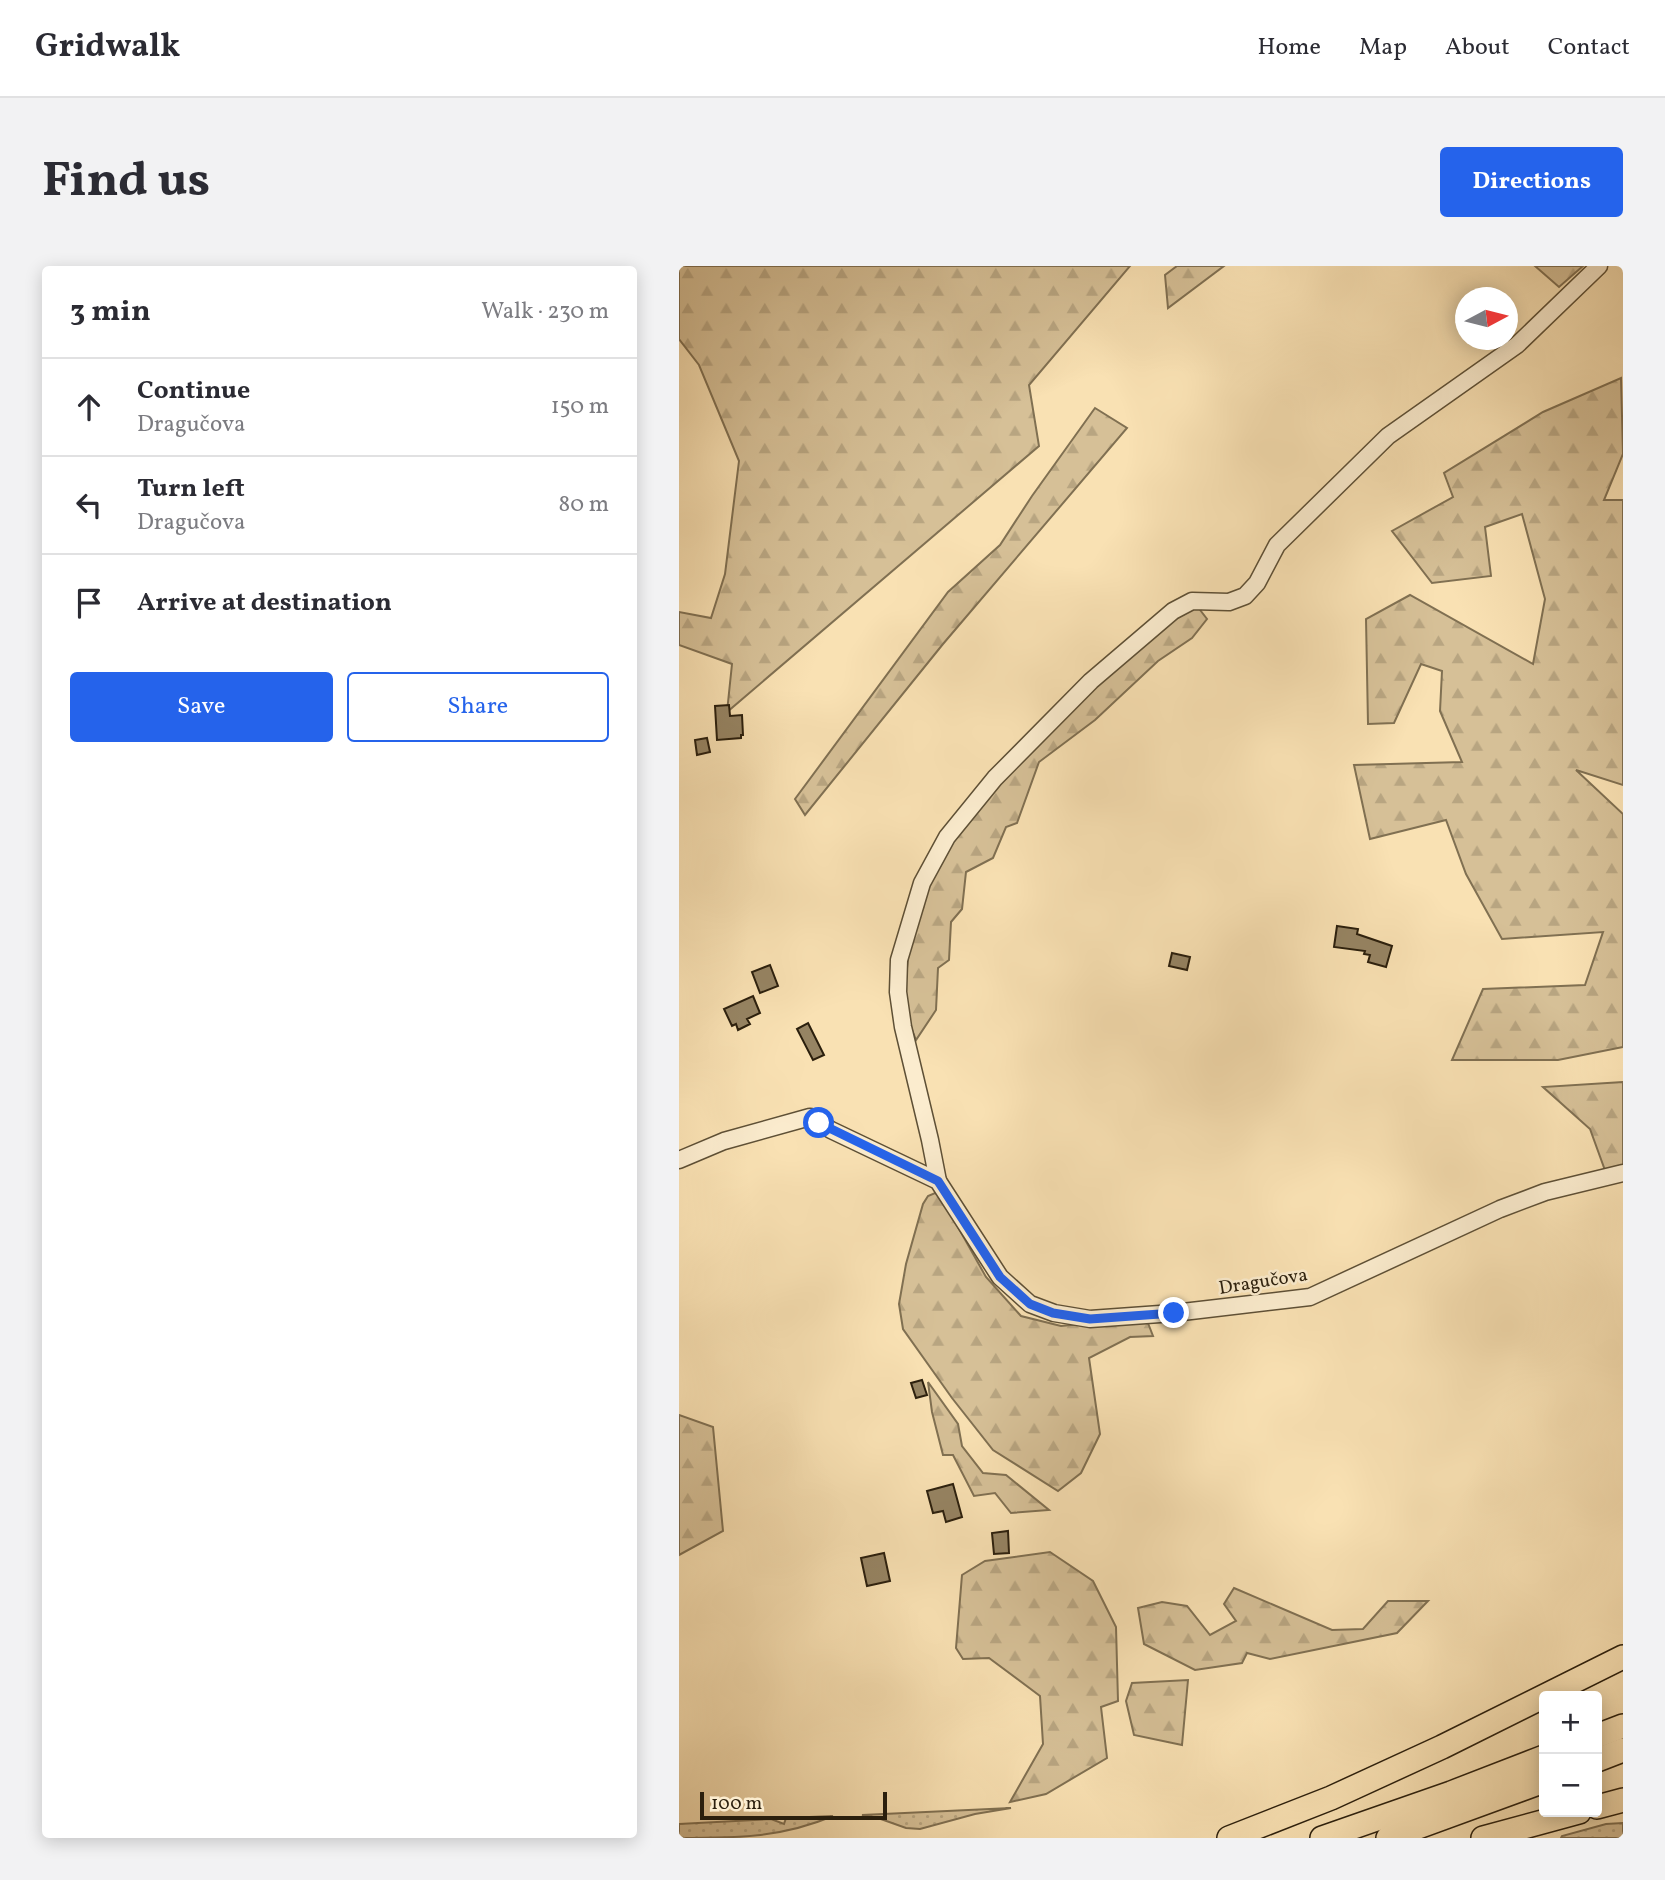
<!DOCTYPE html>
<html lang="en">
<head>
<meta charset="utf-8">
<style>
  :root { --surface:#fff; --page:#f2f2f3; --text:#2b2b33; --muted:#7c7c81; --line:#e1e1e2; --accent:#2563eb }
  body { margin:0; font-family:Vollkorn,serif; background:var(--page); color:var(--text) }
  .controls { position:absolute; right:21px; bottom:21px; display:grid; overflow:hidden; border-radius:7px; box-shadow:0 4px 18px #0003 }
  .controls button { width:63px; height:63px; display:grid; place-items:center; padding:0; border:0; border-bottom:2px solid var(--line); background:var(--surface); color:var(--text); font:35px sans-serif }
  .compass { position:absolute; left:776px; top:21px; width:63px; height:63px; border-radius:50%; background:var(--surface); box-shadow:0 4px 18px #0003; rotate:83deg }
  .scale { position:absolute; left:21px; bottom:18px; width:187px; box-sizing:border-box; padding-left:7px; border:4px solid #2b1f0d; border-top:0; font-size:19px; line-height:24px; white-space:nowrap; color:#2b1f0d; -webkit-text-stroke:5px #fbecce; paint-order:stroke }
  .stop { position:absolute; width:21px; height:21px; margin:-16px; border:5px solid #2563eb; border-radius:50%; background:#fff }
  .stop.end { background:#2563eb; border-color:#fff; box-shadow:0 2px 7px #0008 }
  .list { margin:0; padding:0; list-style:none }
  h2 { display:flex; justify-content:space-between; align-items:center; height:91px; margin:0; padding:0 28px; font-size:30px }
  h2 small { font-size:23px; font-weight:400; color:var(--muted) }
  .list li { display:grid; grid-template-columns:46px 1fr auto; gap:21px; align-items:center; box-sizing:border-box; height:98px; padding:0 28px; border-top:2px solid var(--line) }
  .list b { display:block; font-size:26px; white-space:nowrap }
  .list p { margin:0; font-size:23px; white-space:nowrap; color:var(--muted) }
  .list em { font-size:23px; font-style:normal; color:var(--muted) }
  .actions { display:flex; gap:14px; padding:21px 28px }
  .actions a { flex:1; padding:16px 0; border:2px solid var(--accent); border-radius:7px; text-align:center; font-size:24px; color:var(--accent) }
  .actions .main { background:var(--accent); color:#fff }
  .icon { flex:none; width:38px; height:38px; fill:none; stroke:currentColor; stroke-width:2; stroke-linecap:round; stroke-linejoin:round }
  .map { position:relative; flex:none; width:944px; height:1572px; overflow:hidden; border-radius:7px }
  header { display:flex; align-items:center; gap:42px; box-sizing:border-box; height:98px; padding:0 35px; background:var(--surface); border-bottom:2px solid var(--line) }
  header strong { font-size:33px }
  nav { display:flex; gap:38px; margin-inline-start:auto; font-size:24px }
  .intro { display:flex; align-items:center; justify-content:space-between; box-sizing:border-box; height:168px; padding:0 42px }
  h1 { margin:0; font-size:49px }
  .button { padding:18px 32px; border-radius:7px; background:var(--accent); color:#fff; font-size:24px; font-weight:700 }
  main { display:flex; gap:42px; padding:0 42px }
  aside { flex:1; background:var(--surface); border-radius:7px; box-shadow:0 4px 18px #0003 }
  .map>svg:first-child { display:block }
  .grass { fill:url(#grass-dots); stroke:#807052; stroke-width:2 }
  .forest { fill:url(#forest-firs); stroke:#807052; stroke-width:2 }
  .building { fill:#968463; stroke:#2b1f0d; stroke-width:2 }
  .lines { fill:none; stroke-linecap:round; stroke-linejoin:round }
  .minor-casing { stroke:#5e5036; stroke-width:19 }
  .highway-casing { stroke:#2b1f0d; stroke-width:26 }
  .minor { stroke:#fbecce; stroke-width:16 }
  .highway { stroke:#f9e1b3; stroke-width:23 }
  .route { stroke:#2563eb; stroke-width:9 }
  .labels { text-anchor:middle; stroke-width:5; stroke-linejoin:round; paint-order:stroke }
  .street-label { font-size:19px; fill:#2b1f0d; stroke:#fbecce }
</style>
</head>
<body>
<header>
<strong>Gridwalk</strong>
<nav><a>Home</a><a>Map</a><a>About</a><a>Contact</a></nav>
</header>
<div class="intro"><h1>Find us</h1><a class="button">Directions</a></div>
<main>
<aside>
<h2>3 min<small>Walk · 230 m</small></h2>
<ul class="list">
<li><svg class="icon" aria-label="ahead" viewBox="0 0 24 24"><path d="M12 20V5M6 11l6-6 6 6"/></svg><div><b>Continue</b><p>Dragučova</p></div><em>150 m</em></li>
<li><svg class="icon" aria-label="left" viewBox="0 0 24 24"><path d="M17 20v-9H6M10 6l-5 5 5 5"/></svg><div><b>Turn left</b><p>Dragučova</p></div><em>80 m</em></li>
<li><svg class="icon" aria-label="arrive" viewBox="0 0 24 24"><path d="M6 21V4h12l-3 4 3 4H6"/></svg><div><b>Arrive at destination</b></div></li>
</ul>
<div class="actions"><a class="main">Save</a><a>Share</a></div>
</aside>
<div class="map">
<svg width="944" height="1572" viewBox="0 0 944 1572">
  <defs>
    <pattern id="grass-dots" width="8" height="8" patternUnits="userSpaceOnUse" patternTransform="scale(1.75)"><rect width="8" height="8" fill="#d6c097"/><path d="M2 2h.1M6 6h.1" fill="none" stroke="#b8a581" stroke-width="1.8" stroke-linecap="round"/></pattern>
    <pattern id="forest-firs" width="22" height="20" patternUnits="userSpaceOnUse" patternTransform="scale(1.75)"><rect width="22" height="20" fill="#d6c097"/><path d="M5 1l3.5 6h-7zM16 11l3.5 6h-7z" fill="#b8a581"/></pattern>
  </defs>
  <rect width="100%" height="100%" fill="#f9e1b3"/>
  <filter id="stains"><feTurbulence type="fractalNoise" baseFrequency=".00286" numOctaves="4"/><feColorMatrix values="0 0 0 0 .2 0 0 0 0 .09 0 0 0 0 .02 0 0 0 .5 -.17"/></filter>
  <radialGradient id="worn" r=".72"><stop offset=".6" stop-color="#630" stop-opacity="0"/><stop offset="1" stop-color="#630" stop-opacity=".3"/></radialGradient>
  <g class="grass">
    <polygon points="332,1542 296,1548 241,1563 227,1562 199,1552 183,1549"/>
    <path d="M 154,1550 C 102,1572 56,1572 0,1572 L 0,1558 L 92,1553 L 105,1558 L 107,1552 Z"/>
    <polygon points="944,1557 944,1572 882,1572 883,1570 927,1558"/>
  </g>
  <g class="forest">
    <polygon points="0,0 451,0 350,119 360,180 48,446 53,398 0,379 0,346 32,352 46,308 60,195 20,99 0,73"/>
    <polygon points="498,0 545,0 489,42 486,9"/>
    <polygon points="856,0 904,0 880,21"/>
    <polygon points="942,112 944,188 925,234 944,234 944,519 897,504 944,548 944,781 879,794 773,794 804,723 906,719 924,666 823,673 787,608 767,554 691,573 675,499 783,496 761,445 763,405 742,398 715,457 689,458 687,353 731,329 854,398 866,333 843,248 806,261 812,310 753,317 713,265 774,231 765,207 864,146"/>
    <polygon points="416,142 448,162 264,378 126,549 116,533 269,326 321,279 353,230"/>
    <polygon points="518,340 528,353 513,372 479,395 416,454 360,496 338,557 327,561 314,592 287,606 283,643 272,656 270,694 259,702 257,744 237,774 224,741 231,673 251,618 278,566 384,449 479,364"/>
    <polygon points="944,816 944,903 927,907 911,863 864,821"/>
    <polygon points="256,927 261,929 307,1011 342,1050 382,1060 467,1052 474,1070 451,1071 410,1092 421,1168 402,1207 379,1225 314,1184 273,1132 224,1063 220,1038 227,998 244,938 249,930"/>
    <polygon points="249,1116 279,1158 283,1180 304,1207 327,1209 370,1244 332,1247 316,1227 295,1230 274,1189 264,1189 253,1146"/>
    <polygon points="0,1149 34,1161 44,1265 0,1289"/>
    <polygon points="371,1286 414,1315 437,1361 439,1435 422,1441 428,1492 367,1528 331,1536 364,1478 361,1430 310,1392 284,1393 277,1382 283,1309 306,1295"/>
    <polygon points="555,1322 653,1364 684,1363 709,1335 749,1335 718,1367 591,1393 568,1387 563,1397 516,1404 465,1378 459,1342 483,1336 508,1340 531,1369 557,1355 545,1338"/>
    <polygon points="509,1414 503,1479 455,1469 447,1435 453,1417"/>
  </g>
  <g class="building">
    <polygon points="50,439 51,450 63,449 64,469 62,469 62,472 38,474 36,440"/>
    <polygon points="28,472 31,486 18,489 16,474"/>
    <polygon points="658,660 679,663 678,668 713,680 707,701 689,696 691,689 685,688 686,685 655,681"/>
    <polygon points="493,687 511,691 508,704 490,700"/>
    <polygon points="91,699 99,720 81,727 73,706"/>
    <polygon points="74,730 81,747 68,753 71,758 59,764 57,758 53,760 45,743"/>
    <polygon points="129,757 145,789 134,794 118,763"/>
    <polygon points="243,1114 248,1129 237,1132 232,1117"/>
    <polygon points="274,1218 283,1251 267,1256 264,1245 254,1247 248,1225"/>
    <polygon points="329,1265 330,1287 315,1288 313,1267"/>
    <polygon points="205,1287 211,1315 188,1320 182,1292"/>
  </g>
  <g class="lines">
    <defs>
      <g id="minor">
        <polyline points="0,894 45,875 131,851 152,864 259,915 321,1011 351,1038 375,1047 411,1053 495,1047 631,1031 821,943 866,926 944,907"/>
        <polyline points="259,915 251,874 224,761 219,726 220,694 243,617 268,571 316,512 412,415 494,345 513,335 550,336 566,330 578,317 598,279 709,170 838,79 920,0"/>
      </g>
      <g id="highway">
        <polyline points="918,1470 944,1460"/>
        <polyline points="918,1494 944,1484"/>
        <polyline points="918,1541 944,1534"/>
        <polyline points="550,1572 652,1532 763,1481 944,1391"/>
        <polyline points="643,1572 772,1527 865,1491"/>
        <polyline points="709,1572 865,1515"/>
        <polyline points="804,1572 900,1546"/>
      </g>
    </defs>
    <use href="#minor" class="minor-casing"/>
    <use href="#highway" class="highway-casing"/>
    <use href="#minor" class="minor"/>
    <use href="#highway" class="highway"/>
  </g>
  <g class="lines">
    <polyline class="route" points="140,857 259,915 321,1011 351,1038 374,1047 411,1053 495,1047"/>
  </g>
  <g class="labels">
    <g class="street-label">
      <text transform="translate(584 1014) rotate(-9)" y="7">Dragučova</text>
    </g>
  </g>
  <rect width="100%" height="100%" filter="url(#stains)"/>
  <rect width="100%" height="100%" fill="url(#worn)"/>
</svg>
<div class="controls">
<button>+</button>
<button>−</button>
</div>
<svg class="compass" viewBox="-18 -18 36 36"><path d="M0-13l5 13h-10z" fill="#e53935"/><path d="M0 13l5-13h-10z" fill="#7c7c81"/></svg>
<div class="scale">100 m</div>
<div class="stop" style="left:140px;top:857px"></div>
<div class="stop end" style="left:495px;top:1047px"></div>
</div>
</main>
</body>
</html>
